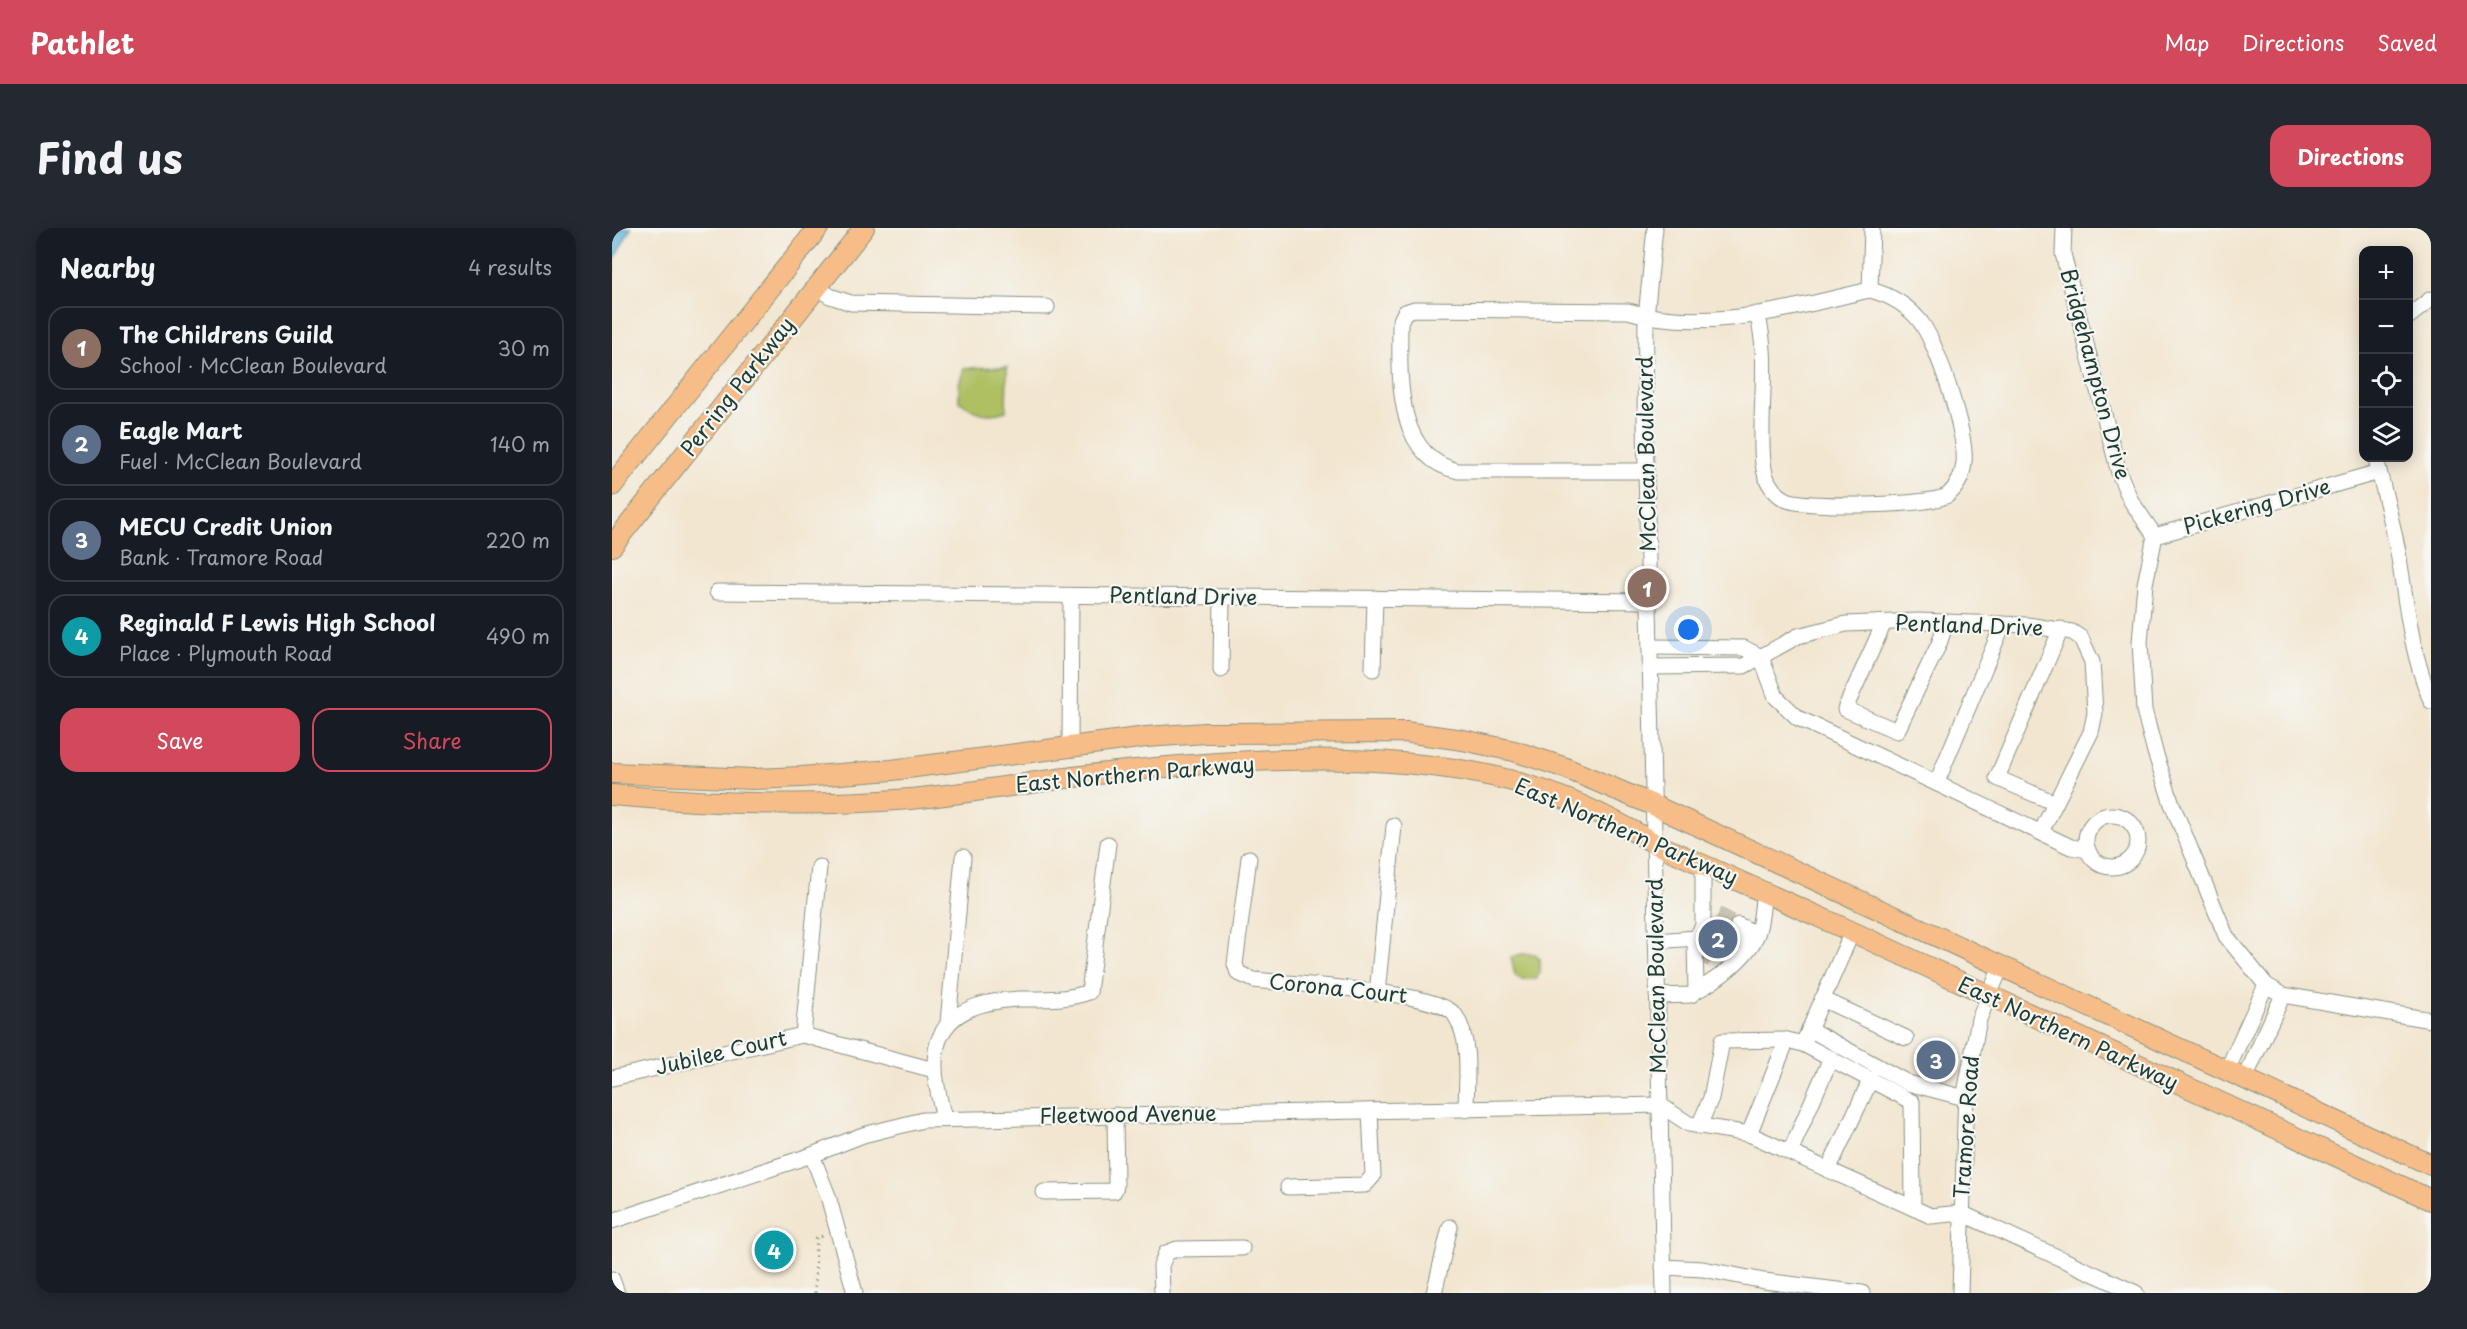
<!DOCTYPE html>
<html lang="en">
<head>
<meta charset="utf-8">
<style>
  :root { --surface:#171b24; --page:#242831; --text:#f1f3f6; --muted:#9ea1a6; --line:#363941; --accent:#d1495b }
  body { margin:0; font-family:"Playpen Sans",sans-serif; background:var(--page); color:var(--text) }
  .controls { position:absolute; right:18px; top:18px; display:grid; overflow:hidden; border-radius:12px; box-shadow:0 3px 15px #0003 }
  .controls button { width:54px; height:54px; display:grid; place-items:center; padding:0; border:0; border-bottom:2px solid var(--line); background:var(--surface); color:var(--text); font:30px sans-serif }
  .you { position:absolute; left:1077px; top:402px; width:21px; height:21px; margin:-15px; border:4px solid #fff; border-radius:50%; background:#1a73e8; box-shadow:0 0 0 9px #1a73e833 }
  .badge { display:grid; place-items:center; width:39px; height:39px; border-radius:50%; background:var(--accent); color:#fff; font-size:20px; font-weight:700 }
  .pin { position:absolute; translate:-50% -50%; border:3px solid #fff; box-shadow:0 2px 6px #0006 }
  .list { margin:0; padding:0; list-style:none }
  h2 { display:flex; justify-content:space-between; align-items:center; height:78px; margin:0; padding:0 24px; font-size:26px }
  h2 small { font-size:20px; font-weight:400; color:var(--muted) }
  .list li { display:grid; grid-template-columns:39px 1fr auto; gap:18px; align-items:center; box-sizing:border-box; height:84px; margin:0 12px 12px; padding:0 12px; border:2px solid var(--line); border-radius:18px }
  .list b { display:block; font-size:22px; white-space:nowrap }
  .list p { margin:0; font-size:20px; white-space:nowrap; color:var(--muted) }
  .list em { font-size:20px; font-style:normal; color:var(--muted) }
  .actions { display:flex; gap:12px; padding:18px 24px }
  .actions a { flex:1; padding:14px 0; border:2px solid var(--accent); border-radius:18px; text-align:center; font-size:21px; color:var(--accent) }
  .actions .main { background:var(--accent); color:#fff }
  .icon { flex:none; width:33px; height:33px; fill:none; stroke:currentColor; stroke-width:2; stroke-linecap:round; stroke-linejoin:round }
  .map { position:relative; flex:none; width:1819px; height:1065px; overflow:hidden; border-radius:18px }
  header { display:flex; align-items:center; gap:36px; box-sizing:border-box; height:84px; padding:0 30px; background:var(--accent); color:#fff }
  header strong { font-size:28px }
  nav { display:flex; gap:33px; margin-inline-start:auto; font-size:21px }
  .intro { display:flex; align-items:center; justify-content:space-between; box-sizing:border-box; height:144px; padding:0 36px }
  h1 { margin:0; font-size:42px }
  .button { padding:15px 27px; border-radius:18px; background:var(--accent); color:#fff; font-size:21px; font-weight:700 }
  main { display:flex; gap:36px; padding:0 36px }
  aside { flex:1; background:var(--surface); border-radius:18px; box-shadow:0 3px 15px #0003 }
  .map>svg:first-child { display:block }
  .green { fill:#afc064; stroke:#677e4c; stroke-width:1.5 }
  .water { fill:#60b4dc; stroke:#407888; stroke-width:1.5 }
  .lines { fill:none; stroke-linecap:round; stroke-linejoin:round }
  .minor-tunnel { stroke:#c8c4b1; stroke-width:15; stroke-dasharray:15 8; stroke-linecap:butt }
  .minor-casing { stroke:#889282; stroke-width:17 }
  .major-casing { stroke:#889282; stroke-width:22 }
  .path { stroke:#889282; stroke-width:3; stroke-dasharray:1.5 4.5; stroke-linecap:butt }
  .minor { stroke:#fff; stroke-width:15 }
  .major { stroke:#f7bd88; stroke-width:20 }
  .labels { text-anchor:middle; stroke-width:4.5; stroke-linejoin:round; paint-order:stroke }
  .street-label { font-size:21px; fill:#1f3d34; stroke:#f6f6f2 }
</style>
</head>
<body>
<header>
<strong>Pathlet</strong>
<nav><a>Map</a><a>Directions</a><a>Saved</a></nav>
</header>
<div class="intro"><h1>Find us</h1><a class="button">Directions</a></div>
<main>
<aside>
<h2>Nearby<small>4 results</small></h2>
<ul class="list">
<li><span class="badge" style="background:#8d6e63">1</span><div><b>The Childrens Guild</b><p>School · McClean Boulevard</p></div><em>30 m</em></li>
<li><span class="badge" style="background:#5c6f8a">2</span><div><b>Eagle Mart</b><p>Fuel · McClean Boulevard</p></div><em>140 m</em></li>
<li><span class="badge" style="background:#5c6f8a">3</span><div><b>MECU Credit Union</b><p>Bank · Tramore Road</p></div><em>220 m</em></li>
<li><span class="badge" style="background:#0f9aa8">4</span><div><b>Reginald F Lewis High School</b><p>Place · Plymouth Road</p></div><em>490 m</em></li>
</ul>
<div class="actions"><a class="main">Save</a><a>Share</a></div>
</aside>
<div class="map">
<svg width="1819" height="1065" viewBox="0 0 1819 1065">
  <rect width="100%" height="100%" fill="#f6f6f2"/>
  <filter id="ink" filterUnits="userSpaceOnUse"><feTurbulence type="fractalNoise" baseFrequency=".0167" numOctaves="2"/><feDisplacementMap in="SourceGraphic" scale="12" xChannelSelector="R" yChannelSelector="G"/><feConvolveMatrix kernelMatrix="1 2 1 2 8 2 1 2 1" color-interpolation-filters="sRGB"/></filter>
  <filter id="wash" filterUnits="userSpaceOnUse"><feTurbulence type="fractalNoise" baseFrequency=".008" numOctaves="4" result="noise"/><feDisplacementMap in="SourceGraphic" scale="24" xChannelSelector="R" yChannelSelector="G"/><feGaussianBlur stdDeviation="1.35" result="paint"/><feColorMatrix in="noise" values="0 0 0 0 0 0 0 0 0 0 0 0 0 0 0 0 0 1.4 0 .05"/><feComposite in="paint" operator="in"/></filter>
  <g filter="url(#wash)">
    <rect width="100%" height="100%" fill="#f2e6d0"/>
    <g class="green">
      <path d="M 395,139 L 394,183 C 374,189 364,186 347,173 L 347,156 L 352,140 Z"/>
      <polygon points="910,726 923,726 928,732 928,744 924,751 908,751 903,747 899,729"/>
    </g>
    <polygon class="water" points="4,0 19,0 3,30 0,51 0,6"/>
  </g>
  <g filter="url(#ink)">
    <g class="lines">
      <g class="minor-tunnel">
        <polyline points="1106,686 1126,697"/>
        <polyline points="1100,699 1120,709"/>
        <polyline points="1092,714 1111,724"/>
        <polyline points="1086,725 1105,735"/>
      </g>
      <defs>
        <g id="minor">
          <polyline points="1043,0 1034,89 1033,195 1052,1065"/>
          <polyline points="1452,0 1451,26 1507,245 1519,273 1543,308 1533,356 1528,414 1532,482 1543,524 1560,576 1614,708 1654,757 1671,767 1819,792"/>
          <polyline points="205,60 218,68 239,75 435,79"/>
          <polyline points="1258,62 1260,0"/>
          <polyline points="1796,89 1819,71"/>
          <path d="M 1764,230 C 1771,261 1780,292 1786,324 C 1795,378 1798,421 1819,473"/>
          <path d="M 1034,243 L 846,243 C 781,229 788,144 788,94 L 793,84 L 802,81 L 1016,83 C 1094,106 1181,79 1258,62 C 1278,67 1294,76 1307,92 C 1325,113 1355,207 1352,234 C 1351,246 1346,258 1337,266 C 1324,279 1193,280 1175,272 C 1166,268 1158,259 1154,249 C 1149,234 1150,215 1150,199 C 1150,162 1156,123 1145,86"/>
          <polyline points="1543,308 1767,244"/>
          <polyline points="105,364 1037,373"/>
          <polyline points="1272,395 1233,481 1285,503 1327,416 1334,395"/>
          <polyline points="1038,419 1132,420 1149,429 1164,469 1186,490 1459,619 1476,622"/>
          <polyline points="1039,439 1132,438 1186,408 1234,396 1306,393 1415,397 1460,404 1469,410 1480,434 1483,485 1479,504 1429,604"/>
          <polyline points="761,441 763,370"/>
          <polyline points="609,442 610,369"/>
          <polyline points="458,517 459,368"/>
          <polyline points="1325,554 1391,396"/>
          <polyline points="1443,575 1385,550 1449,401"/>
          <circle cx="1500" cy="613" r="26"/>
          <path d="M 637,630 L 623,736 L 626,745 L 642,752 C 677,756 827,763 843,787 C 860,813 854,853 854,882"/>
          <polyline points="1126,697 1145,706"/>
          <polyline points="1120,709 1137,718"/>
          <polyline points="1044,713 1084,710 1091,698 1091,636"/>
          <polyline points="1111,724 1126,731"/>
          <path d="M 1084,763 C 1104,753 1137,728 1145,706 C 1150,693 1150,676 1152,663"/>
          <polyline points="765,765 782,598"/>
          <polyline points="1045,768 1079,767 1084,763 1083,712"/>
          <polyline points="1210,771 1294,810"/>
          <polyline points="336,795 351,629"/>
          <polyline points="1197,801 1296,855 1353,870"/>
          <polyline points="191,807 207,639"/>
          <polyline points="1191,816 1300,874 1301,980"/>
          <polyline points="1615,842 1654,757"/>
          <polyline points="0,850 191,807 322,842"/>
          <polyline points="1633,850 1671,767"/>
          <polyline points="1048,877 1077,896 1137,906 1175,812 1191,816 1240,704"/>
          <path d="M 332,891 C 329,875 323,857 323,840 C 321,786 363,773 408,771 C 432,771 455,772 477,764 L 496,616"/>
          <polyline points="1087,898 1099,870 1110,813 1175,812"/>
          <polyline points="1137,906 1319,988 1349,985 1524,1065"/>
          <polyline points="1178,924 1219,830"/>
          <polyline points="200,927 216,968 243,1065"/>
          <polyline points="1216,942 1259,851"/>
          <polyline points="676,959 753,957 761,948 758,883"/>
          <polyline points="432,964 502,963 504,958 503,887"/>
          <polyline points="0,993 200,927 251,907 311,892 1048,877"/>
          <polyline points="1051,1039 1091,1041 1152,1053 1250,1065"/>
          <polyline points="0,1051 5,1065"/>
          <polyline points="550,1065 549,1038 554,1025 565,1021 630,1020"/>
          <polyline points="822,1065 838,999"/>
          <polyline points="1348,1065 1354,860 1367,791 1389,739"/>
        </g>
        <g id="major">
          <polyline points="0,258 206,0"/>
          <polyline points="0,318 252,0"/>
          <polyline points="0,545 141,551 189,549 280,542 534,509 594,505 793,504 851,512 902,523 951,539 1041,577 1819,937"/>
          <path d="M 0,567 C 99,576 199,579 298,571 C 352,566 407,556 461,549 C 594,533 749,520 880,548 C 936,560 993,586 1042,615 L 1234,701 L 1819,972"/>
        </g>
      </defs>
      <use href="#minor" class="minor-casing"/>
      <use href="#major" class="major-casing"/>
      <polyline class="path" points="203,1065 204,1010 211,1008"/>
      <use href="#minor" class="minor"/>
      <use href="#major" class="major"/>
    </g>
  </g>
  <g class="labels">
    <g class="street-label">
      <text transform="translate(1483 146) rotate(75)" y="7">Bridgehampton Drive</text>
      <text transform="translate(126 159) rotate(-52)" y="7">Perring Parkway</text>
      <text transform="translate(1035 226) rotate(-91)" y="7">McClean Boulevard</text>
      <text transform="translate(1645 279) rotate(-16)" y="7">Pickering Drive</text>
      <text transform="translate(571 369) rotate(1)" y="7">Pentland Drive</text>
      <text transform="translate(1357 398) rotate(2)" y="7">Pentland Drive</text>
      <text transform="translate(523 547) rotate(-5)" y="7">East Northern Parkway</text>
      <text transform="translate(1014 604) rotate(23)" y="7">East Northern Parkway</text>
      <text transform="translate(1045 748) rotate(-91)" y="7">McClean Boulevard</text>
      <text transform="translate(726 761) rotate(6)" y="7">Corona Court</text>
      <text transform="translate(1456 806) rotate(25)" y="7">East Northern Parkway</text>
      <text transform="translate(109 825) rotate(-13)" y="7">Jubilee Court</text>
      <text transform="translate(516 887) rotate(-1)" y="7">Fleetwood Avenue</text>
      <text transform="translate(1355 899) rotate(-86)" y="7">Tramore Road</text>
    </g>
  </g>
</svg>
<div class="controls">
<button>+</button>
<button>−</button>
<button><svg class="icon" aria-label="locate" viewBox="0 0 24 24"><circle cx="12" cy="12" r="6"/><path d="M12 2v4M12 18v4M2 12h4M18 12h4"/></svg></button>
<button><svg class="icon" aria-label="layers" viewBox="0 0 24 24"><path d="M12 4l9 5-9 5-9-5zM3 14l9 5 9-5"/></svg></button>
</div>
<div class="you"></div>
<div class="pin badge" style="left:1035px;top:360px;background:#8d6e63">1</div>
<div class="pin badge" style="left:1106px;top:711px;background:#5c6f8a">2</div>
<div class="pin badge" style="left:1324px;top:832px;background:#5c6f8a">3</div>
<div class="pin badge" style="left:162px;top:1022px;background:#0f9aa8">4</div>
</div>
</main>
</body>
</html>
